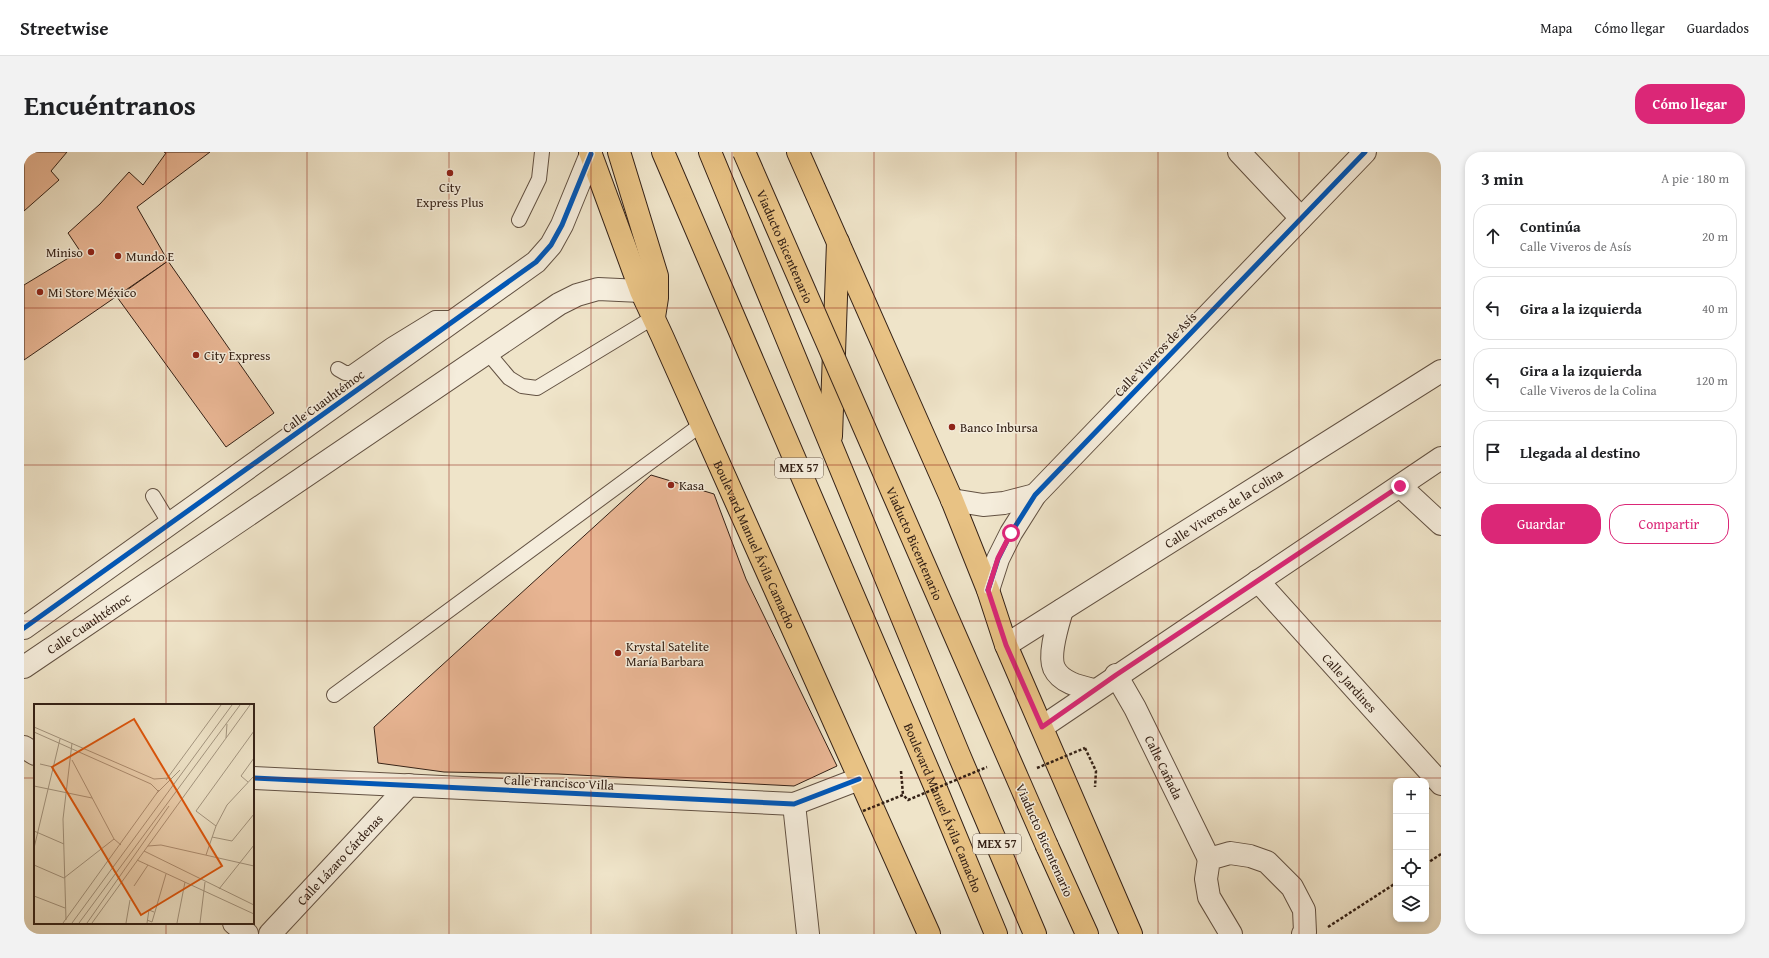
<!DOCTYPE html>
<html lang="es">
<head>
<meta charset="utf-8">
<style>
  :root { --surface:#fff; --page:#f2f2f2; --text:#202124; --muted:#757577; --line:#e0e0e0; --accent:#db2777 }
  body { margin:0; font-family:"Gentium Book Plus",serif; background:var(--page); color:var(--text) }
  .controls { position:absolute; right:12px; bottom:12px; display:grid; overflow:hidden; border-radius:8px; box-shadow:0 2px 6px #0003 }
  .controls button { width:36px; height:36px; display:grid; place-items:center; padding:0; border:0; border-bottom:1px solid var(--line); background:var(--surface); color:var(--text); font:20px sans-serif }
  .stop { position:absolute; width:12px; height:12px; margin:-9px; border:3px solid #db2777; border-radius:50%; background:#fff }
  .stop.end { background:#db2777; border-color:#fff; box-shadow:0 1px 4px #0008 }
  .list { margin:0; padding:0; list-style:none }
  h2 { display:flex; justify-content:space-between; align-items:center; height:52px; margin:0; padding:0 16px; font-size:17px }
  h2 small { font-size:13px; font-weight:400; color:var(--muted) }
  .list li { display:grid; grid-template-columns:26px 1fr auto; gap:12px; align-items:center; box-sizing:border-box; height:64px; margin:0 8px 8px; padding:0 8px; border:1px solid var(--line); border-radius:16px }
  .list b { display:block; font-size:15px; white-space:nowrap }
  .list p { margin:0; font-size:13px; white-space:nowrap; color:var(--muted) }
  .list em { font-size:13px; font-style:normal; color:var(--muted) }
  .actions { display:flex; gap:8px; padding:12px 16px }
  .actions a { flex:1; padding:9px 0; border:1px solid var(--accent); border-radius:16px; text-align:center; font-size:14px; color:var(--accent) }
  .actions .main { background:var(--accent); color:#fff }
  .icon { flex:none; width:22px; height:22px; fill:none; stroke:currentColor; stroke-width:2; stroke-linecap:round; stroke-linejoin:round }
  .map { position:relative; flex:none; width:1417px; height:782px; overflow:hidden; border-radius:16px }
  header { display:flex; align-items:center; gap:24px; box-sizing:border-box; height:56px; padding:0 20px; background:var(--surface); border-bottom:1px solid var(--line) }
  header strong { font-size:19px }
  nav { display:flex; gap:22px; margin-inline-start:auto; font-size:14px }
  .intro { display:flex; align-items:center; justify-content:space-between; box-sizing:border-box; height:96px; padding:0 24px }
  h1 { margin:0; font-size:28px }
  .button { padding:10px 18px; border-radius:16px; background:var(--accent); color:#fff; font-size:14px; font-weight:700 }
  main { display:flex; gap:24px; padding:0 24px }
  aside { flex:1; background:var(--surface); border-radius:16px; box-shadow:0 2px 6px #0003 }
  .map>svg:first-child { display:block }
  .building { fill:#e8b593; stroke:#342116 }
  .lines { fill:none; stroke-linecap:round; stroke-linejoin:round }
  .service-casing { stroke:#635243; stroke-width:16 }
  .minor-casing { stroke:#635243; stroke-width:24 }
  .tertiary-casing { stroke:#635243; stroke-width:24 }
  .primary-casing { stroke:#342116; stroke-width:24 }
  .trunk-casing { stroke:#342116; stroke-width:24 }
  .motorway-casing { stroke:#342116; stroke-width:24 }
  .path { stroke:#342116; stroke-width:2.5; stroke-dasharray:3 2; stroke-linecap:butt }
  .service { stroke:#f5eddc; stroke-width:14 }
  .minor { stroke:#f5eddc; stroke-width:22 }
  .tertiary { stroke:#f5eddc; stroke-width:22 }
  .primary { stroke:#e8c284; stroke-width:22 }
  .trunk { stroke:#e8c284; stroke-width:22 }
  .motorway { stroke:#e8c284; stroke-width:22 }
  .motorway-bridge-casing { stroke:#342116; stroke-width:24; stroke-linecap:butt }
  .path-bridge { stroke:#342116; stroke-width:2.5; stroke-dasharray:3 2; stroke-linecap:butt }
  .motorway-bridge { stroke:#e8c284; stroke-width:22 }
  .cycleway-casing { stroke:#f5eddc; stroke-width:8 }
  .cycleway { stroke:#0057b8; stroke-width:5 }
  .route { stroke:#db2777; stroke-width:5 }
  .grid { fill:none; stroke:#8f2418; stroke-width:1; stroke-opacity:0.55 }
  .poi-dot { fill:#8f2418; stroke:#f5eddc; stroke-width:1.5 }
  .labels { text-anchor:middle; stroke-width:3; stroke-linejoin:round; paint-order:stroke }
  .shield { fill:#f5eddc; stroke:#6e5e51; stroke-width:1 }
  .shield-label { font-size:12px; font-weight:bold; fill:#342116 }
  .poi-label { font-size:13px; fill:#342116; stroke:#f5eddc; text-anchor:start }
  .street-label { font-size:13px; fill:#342116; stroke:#f5eddc }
  .inset-road { fill:none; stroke:#a49681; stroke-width:1 }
  .view { fill:#df560c; fill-opacity:0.15; stroke:#df560c; stroke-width:2 }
  .inset-edge { fill:none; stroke:#342116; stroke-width:2 }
</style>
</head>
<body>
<header>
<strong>Streetwise</strong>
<nav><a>Mapa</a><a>Cómo llegar</a><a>Guardados</a></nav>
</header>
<div class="intro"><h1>Encuéntranos</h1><a class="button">Cómo llegar</a></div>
<main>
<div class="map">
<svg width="1417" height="782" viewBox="0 0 1417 782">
  <rect width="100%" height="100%" fill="#efe4c9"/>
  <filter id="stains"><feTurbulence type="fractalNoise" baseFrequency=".005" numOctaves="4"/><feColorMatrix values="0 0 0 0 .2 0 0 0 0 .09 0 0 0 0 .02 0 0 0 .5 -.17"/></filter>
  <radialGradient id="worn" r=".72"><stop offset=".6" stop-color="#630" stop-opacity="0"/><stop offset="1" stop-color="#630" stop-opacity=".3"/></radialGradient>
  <g class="building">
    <polygon points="0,0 43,0 27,19 35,28 0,59"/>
    <polygon points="140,0 186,0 113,55 144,109 0,208 0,133 56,99 44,81 76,52 105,20 119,33 142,1"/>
    <polygon points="144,109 250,261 202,295 93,145"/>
    <polygon points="627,323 690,342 722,427 813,614 770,634 534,622 420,620 354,611 350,575"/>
  </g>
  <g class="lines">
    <defs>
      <g id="service">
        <polyline points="495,68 515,27 518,0"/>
        <polyline points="464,201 485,226 498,234 513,236 630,165"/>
        <polyline points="314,217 321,221 327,221 367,193 411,166 432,166"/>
        <polyline points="129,344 146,372"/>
        <polyline points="310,543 678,272"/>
      </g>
      <g id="minor">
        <polyline points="1215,0 1277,66"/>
        <polyline points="1376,334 1417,372"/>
        <path id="s1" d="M 1234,429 L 1417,632"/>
        <path id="s2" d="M 1092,523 L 1111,556 L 1185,707"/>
        <polyline points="0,595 11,602"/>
        <polyline points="229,626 770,652 835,627"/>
        <polyline points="770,652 784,782"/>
        <polyline points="210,771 223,782"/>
        <path id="s3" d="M 246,782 L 385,633"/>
        <polyline points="1207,782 1185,745 1182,727 1185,707 1206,701 1226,704 1243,710 1268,735 1280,758 1281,780 1279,782"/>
      </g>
      <g id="tertiary">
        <polyline points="928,348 959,353 980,351 1011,343"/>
        <polyline points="964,438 974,407 987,381 1011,343 1341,0"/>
        <path d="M 1038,458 C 1034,472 1024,502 1030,516 C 1037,531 1057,535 1070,538"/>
        <polyline points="0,476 512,110 527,93 538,73 567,2"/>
        <path id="s4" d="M 982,493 L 1417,219"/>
        <path id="s5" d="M 0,515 L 535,152 L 553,143 L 574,137 L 617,139"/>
        <polyline points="1018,575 1417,306"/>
      </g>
      <g id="primary">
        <path id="s6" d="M 566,0 L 617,139 L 638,184 L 905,782"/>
        <polyline points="774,0 928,348 964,438 982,493 1107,782"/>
      </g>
      <g id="trunk">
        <polyline points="595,0 633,124 633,146 630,165"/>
        <path id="s7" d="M 639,0 L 910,632 L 972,782"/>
        <polyline points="686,0 935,603 1011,782"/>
        <polyline points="807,284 814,90"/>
      </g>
      <polyline id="motorway" points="1023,694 1063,782"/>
    </defs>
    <use href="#service" class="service-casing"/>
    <use href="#minor" class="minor-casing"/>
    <use href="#tertiary" class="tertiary-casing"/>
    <use href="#primary" class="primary-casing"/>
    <use href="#trunk" class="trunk-casing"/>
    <use href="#motorway" class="motorway-casing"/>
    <g class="path">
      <polyline points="1061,596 1072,619 1071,635"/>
      <polyline points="877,619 879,643"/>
      <polyline points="1402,712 1417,702"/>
      <polyline points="1304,775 1372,731"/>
    </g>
    <use href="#service" class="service"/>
    <use href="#minor" class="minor"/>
    <use href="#tertiary" class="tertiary"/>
    <use href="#primary" class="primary"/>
    <use href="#trunk" class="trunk"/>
    <use href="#motorway" class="motorway"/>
    <defs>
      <g id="motorway-bridge">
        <path id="s8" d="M 720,0 L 1023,694"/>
      </g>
    </defs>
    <use href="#motorway-bridge" class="motorway-bridge-casing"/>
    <g class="path-bridge">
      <polyline points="1013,616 1061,596"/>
      <polyline points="839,659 879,643 884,648 963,615"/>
    </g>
    <use href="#motorway-bridge" class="motorway-bridge"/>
    <defs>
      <g id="cycleway">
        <polyline points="964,438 974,407 987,381 1011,343 1341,0"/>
        <polyline points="0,476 512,110 527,93 538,73 567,2"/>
        <polyline points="229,626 770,652 835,627"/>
      </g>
    </defs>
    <use href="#cycleway" class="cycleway-casing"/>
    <use href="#cycleway" class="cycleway"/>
  </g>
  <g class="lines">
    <polyline class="route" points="987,381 974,406 964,438 982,493 1018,575 1092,523 1376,334"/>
  </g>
  <path class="grid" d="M 142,0 L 142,553M 283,0 L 283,782M 425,0 L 425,782M 567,0 L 567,782M 708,0 L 708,782M 850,0 L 850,782M 992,0 L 992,782M 1134,0 L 1134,782M 1275,0 L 1275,782M 0,156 L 1417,156M 0,313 L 1417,313M 0,469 L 1417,469M 0,626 L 11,626M 229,626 L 1417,626M 142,771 L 142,782"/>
  <g class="poi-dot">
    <circle cx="426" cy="21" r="4"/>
    <circle cx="67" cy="100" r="4"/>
    <circle cx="94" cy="104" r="4"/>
    <circle cx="16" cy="140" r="4"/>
    <circle cx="172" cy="203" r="4"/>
    <circle cx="928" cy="275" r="4"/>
    <circle cx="647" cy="333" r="4"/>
    <circle cx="594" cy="501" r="4"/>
  </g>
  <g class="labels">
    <g class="shield">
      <rect x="751" y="306" width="48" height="20" rx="3"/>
      <rect x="949" y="682" width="48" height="20" rx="3"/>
    </g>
    <g class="shield-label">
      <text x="775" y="320">MEX 57</text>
      <text x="973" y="696">MEX 57</text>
    </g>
    <g class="poi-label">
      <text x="426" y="40" text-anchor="middle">City<tspan x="426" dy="15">Express Plus</tspan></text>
      <text x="59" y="105" text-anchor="end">Miniso</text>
      <text x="102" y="109">Mundo E</text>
      <text x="24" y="145">Mi Store México</text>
      <text x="180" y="208">City Express</text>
      <text x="936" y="280">Banco Inbursa</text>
      <text x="655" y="338">Kasa</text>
      <text x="602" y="499">Krystal Satelite<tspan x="602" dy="15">María Barbara</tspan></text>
    </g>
    <g class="street-label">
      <text dy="5" stroke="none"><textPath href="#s8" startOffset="103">Viaducto Bicentenario</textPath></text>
      <text transform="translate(1131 202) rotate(-46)" y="5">Calle Viveros de Asís</text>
      <text transform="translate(299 249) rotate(-36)" y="5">Calle Cuauhtémoc</text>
      <text dy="5" stroke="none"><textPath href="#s4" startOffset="257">Calle Viveros de la Colina</textPath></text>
      <text dy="5" stroke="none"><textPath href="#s8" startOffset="427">Viaducto Bicentenario</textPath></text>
      <text dy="5" stroke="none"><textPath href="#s6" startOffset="426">Boulevard Manuel Ávila Camacho</textPath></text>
      <text dy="5" stroke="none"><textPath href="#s5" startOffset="78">Calle Cuauhtémoc</textPath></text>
      <text dy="5" stroke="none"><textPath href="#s1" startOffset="137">Calle Jardines</textPath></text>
      <text dy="5" stroke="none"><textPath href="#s2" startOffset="104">Calle Cañada</textPath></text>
      <text transform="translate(535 630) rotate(3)" y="5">Calle Francisco Villa</text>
      <text dy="5" stroke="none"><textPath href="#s7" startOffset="713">Boulevard Manuel Ávila Camacho</textPath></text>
      <text transform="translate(1021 688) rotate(66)" y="5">Viaducto Bicentenario</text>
      <text dy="5" stroke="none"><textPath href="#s3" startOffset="102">Calle Lázaro Cárdenas</textPath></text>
    </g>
  </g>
  <g transform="translate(10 552)">
    <rect width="220" height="220" fill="#efe4c9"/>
    <path class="inset-road" d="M 0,23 L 120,75 L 135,74M 0,28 L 117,80 L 124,87M 192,34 L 193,20M 38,56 L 80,135 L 87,141M 6,60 L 19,63M 132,76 L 187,1M 214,78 L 207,72 L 220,54M 0,82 L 58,94M 122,90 L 146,66M 182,122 L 162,107 L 220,27M 0,127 L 30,140M 178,133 L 198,137 L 220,110M 114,142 L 127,141 L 220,162M 0,144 L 26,35M 110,147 L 220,201M 172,151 L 182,122 L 193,101 L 220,72M 103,156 L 220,210M 0,161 L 30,174 L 80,135M 100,182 L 114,161M 185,185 L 220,141M 0,192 L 31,204M 32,216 L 29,115 L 38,39M 113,216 L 118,218 L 132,170M 29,219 L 125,86M 38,219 L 198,1M 45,219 L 206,1M 53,219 L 135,102M 58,219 L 216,1M 92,219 L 96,196M 113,219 L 115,206 L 120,208M 143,219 L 151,178M 166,219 L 171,178"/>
    <path class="view" d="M 100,15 L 188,162 L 107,211 L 18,63 Z"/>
    <rect width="220" height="220" class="inset-edge"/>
  </g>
  <rect width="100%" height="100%" filter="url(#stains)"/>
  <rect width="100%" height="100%" fill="url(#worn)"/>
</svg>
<div class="controls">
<button>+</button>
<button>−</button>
<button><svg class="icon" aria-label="locate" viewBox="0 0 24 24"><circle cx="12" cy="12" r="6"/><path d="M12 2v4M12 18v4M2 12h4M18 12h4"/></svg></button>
<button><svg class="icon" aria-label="layers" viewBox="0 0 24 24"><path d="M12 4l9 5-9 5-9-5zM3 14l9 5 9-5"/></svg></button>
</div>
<div class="stop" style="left:987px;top:381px"></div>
<div class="stop end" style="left:1376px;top:334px"></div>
</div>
<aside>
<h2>3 min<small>A pie · 180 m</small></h2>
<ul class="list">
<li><svg class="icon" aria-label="ahead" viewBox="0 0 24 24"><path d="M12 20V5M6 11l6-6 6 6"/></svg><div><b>Continúa</b><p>Calle Viveros de Asís</p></div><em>20 m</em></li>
<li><svg class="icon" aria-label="left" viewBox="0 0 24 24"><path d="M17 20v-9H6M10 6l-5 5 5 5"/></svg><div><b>Gira a la izquierda</b></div><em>40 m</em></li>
<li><svg class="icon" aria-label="left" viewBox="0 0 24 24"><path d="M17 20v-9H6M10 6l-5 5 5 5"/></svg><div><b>Gira a la izquierda</b><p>Calle Viveros de la Colina</p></div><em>120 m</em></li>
<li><svg class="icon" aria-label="arrive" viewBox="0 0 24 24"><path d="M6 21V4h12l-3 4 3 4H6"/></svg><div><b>Llegada al destino</b></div></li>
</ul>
<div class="actions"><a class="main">Guardar</a><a>Compartir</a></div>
</aside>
</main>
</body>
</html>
